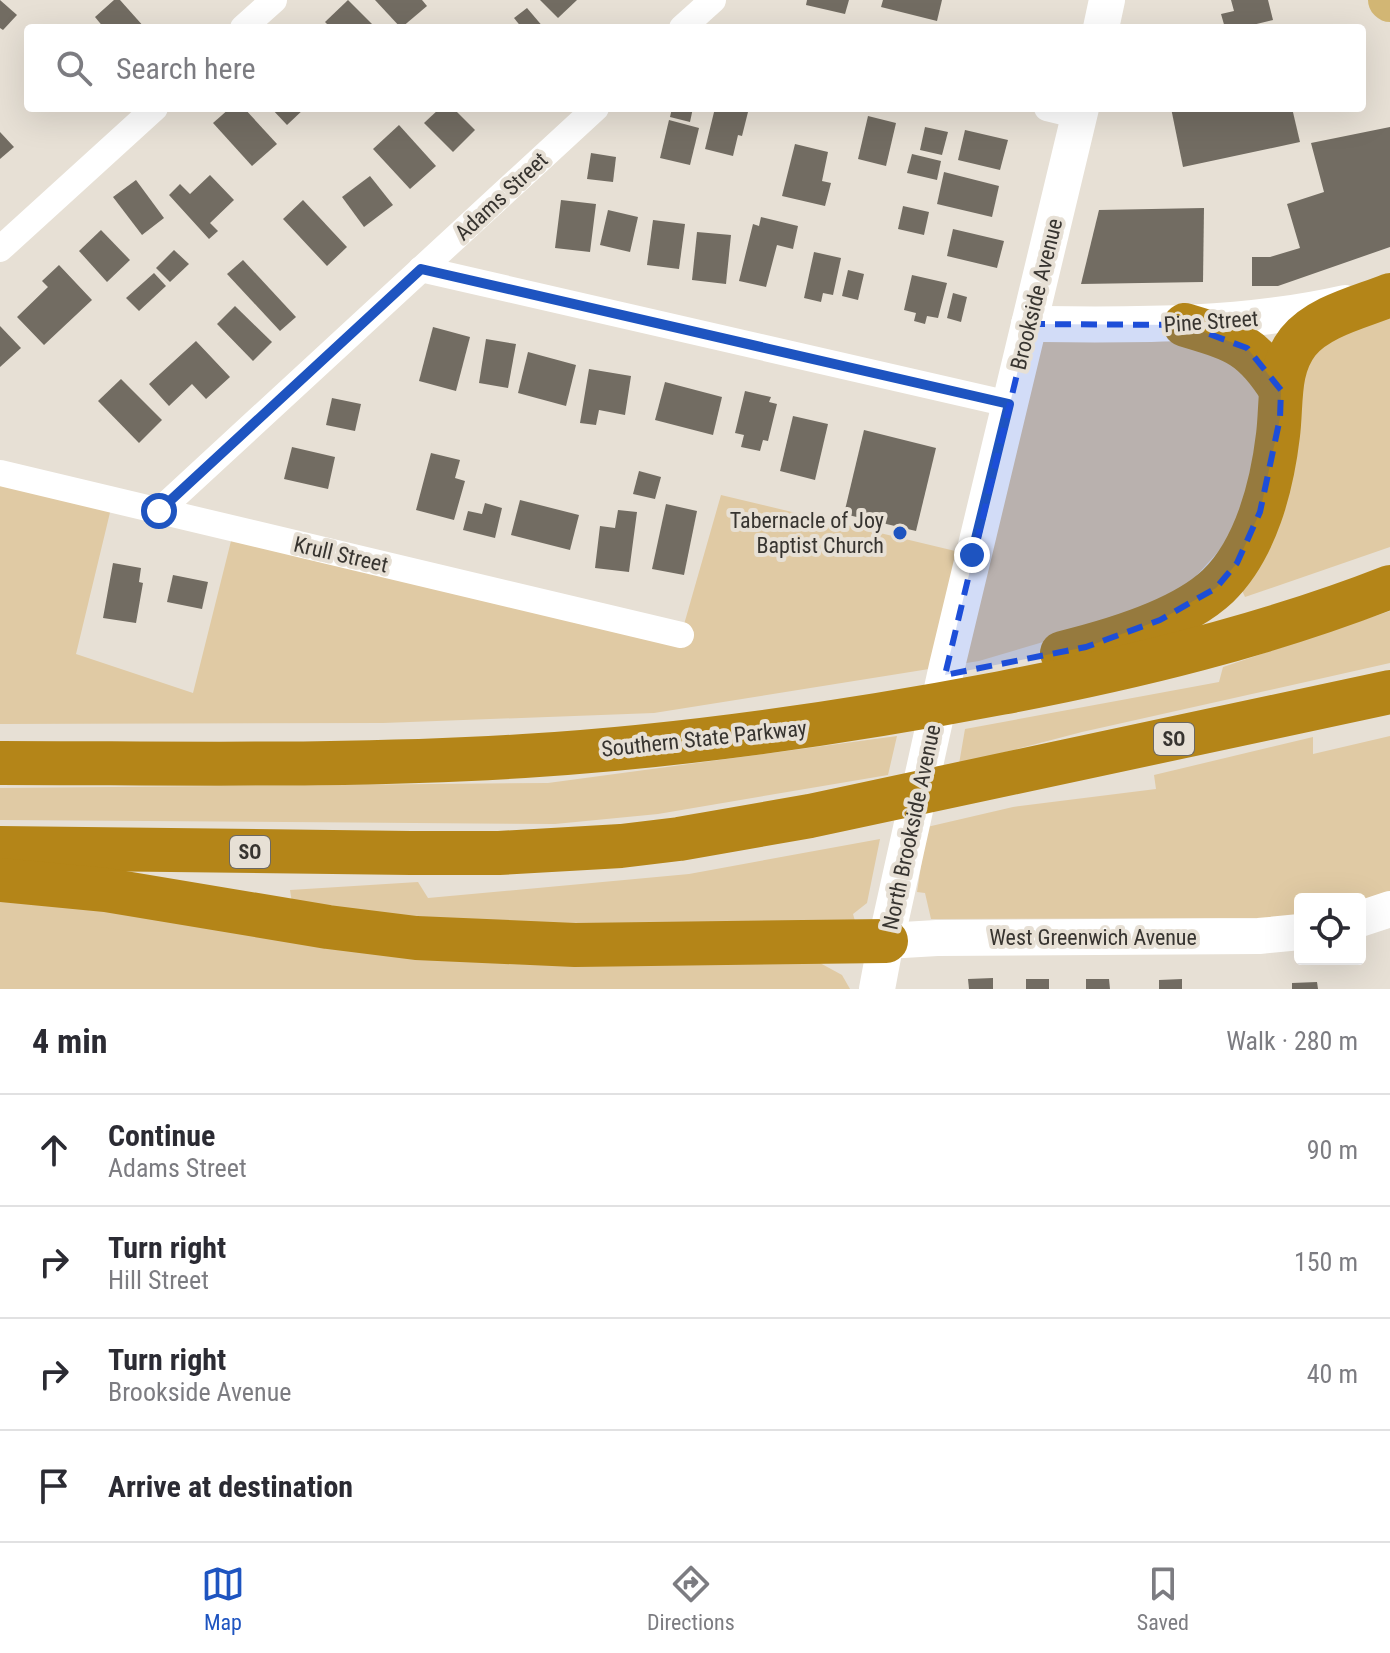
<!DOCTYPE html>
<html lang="en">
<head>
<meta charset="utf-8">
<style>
  :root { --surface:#fff; --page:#f7f7f7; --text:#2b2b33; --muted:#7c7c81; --line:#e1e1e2; --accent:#1e54c0 }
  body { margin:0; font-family:"Roboto Condensed",sans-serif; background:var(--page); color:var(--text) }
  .controls { position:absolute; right:24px; bottom:24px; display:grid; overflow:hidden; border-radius:8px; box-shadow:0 8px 32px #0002 }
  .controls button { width:72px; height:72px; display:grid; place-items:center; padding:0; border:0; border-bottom:2px solid var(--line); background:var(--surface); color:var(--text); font:40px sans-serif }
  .stop { position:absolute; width:24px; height:24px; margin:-18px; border:6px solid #1e54c0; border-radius:50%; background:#fff }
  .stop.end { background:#1e54c0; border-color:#fff; box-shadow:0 2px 8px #0008 }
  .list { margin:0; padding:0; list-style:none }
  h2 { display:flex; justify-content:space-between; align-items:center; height:104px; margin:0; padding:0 32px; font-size:34px }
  h2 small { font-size:26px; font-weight:400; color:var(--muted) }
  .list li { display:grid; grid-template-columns:52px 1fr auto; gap:24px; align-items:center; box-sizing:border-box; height:112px; padding:0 32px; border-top:2px solid var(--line) }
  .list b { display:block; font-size:30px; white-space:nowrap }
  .list p { margin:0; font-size:26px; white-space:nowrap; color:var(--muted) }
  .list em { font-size:26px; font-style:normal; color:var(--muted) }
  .icon { flex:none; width:44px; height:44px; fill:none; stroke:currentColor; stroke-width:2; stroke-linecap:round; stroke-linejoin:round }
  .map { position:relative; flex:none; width:1390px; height:989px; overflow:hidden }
  .search { position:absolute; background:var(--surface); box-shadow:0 8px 32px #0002; left:24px; right:24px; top:24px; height:88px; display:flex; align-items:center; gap:20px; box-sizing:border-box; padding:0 28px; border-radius:8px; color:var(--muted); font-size:30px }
  .sheet { height:552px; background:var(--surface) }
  nav { display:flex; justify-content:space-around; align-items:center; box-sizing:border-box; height:112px; border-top:2px solid var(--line); background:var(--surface); font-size:22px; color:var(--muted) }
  nav a { display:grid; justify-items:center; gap:4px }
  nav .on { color:var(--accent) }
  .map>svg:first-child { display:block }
  .green { fill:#e0caa4 }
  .building { fill:#726c62 }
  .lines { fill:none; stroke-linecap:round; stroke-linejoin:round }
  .street { stroke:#fff; stroke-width:26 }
  .secondary { stroke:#fff; stroke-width:36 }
  .primary { stroke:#d2b674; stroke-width:42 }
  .highway { stroke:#b48518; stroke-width:44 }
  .route { stroke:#1e54c0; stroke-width:10 }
  .marked { fill:#1d4ed8; fill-opacity:0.2; stroke:#1d4ed8; stroke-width:6; stroke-dasharray:16 10; stroke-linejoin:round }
  .poi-dot { fill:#1e54c0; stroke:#e7e0d5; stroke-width:3 }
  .labels { text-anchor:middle; stroke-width:8; stroke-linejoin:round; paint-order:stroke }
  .shield { fill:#e7e0d5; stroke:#6c6862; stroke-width:2 }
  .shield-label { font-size:20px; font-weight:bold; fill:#373430 }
  .street-label { font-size:22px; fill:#373430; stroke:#e7e0d5 }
  .poi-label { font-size:22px; fill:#373430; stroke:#e7e0d5; text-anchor:end }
</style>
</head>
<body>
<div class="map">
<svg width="1390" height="989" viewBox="0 0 1390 989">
  <rect width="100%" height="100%" fill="#e7e0d5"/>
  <g class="green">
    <polygon points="1390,310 1390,547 1245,597 1239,584 1307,347"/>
    <polygon points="1029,324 1185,325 1266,367 1255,480 1224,545 1188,585 1135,615 979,661 654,713 383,723 0,724 0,473 113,500 76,654 193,693 234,529 681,635 721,495 972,555"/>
    <polygon points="1390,611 1390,663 1082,732 959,764 965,729 1219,682 1223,667"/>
    <polygon points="897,736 888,775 658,814 555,824 0,820 0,788 548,783"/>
    <polygon points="1390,736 1390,891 1360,901 1300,899 1300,915 1284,918 931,919 925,893 917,892 927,827 1013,807 1156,789 1154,775 1313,737 1313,754"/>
    <polygon points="880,839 867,903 853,914 857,928 465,928 293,909 290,890 418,882 428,898 689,874"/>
    <polygon points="0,895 820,963 842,975 850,989 0,989"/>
  </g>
  <g class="building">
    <polygon points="0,0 17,15 3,30 0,28"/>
    <polygon points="114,0 120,0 145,28 104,28 95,17"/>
    <polygon points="348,0 376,28 331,28 325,22"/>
    <polygon points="375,0 422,0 427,6 401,28"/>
    <polygon points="540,0 577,0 558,18"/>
    <polygon points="807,0 849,0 845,14 806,5"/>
    <polygon points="883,0 942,0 937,21 881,7"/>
    <polygon points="1231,0 1268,0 1273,20 1240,28 1225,28 1221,14 1234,11"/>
    <polygon points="527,8 544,28 522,28 514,18"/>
    <polygon points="230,108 244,108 277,144 252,166 213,123"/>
    <polygon points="271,108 305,108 287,125"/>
    <polygon points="440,108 453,108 475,130 453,152 424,123"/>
    <polygon points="672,108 693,108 690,122 670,117"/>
    <polygon points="715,108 749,108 742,136 738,135 733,156 705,149"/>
    <polygon points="1171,108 1292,108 1300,142 1183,167"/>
    <polygon points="868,116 896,123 886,166 858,159"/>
    <polygon points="669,120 699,128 690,165 660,158"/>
    <polygon points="399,125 436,166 410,189 373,149"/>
    <polygon points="925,127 948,132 942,155 920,150"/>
    <polygon points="1390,127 1390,247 1278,286 1252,286 1252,257 1270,257 1300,248 1287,204 1324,192 1311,143"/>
    <polygon points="965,130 1008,140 1000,170 958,160"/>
    <polygon points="0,132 14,147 0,159"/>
    <polygon points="795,144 828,152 822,181 831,183 825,206 782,196"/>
    <polygon points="591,153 616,157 613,182 587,179"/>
    <polygon points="912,154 941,161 937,180 907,173"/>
    <polygon points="944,172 999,186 992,217 937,204"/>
    <polygon points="210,175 234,200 210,223 218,231 209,239 169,195 180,184 190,194"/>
    <polygon points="370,176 393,205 364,227 342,197"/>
    <polygon points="136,180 164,218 142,235 113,197"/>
    <polygon points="303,200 347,247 327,266 283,219"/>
    <polygon points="561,200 596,204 590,252 555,248"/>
    <polygon points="903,206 929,212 924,235 898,229"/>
    <polygon points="1204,208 1203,282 1081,284 1099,210"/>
    <polygon points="608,210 638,217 630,252 600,245"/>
    <polygon points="761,217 798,226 793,249 777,245 766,287 739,281 753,224 759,226"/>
    <polygon points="653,220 685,224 679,269 647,265"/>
    <polygon points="953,229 1004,241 997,268 947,256"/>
    <polygon points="101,230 130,260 107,282 79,251"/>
    <polygon points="697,232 731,235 726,284 692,280"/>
    <polygon points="174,250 189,264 170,282 156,268"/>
    <polygon points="814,252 841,258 833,295 823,293 821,302 804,298"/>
    <polygon points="243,260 296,317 280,331 227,274"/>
    <polygon points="59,265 92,300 44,345 17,317 48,287 42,281"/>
    <polygon points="848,270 864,274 858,300 842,296"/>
    <polygon points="154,273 166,286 139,311 126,298"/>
    <polygon points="912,275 947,283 938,318 927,316 925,324 914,321 916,313 904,310"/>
    <polygon points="953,293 967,297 961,322 947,318"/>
    <polygon points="235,306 272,342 253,361 217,324"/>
    <polygon points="0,326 21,348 0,367"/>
    <polygon points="433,327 470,337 456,391 419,381"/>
    <polygon points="486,339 516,344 508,388 479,383"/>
    <polygon points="196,341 230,377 206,399 192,384 169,406 149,384"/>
    <polygon points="528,352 576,365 566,406 518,393"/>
    <polygon points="589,369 631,376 625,415 599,410 596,425 580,423"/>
    <polygon points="121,379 162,420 139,443 98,401"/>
    <polygon points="665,382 722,397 713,435 655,420"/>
    <polygon points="745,391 771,397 769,402 777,404 768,441 763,440 760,451 741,447 744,435 735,433"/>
    <polygon points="332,398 361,404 355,431 326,425"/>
    <polygon points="793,416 828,424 815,480 780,471"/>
    <polygon points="864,430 936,448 916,531 844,514"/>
    <polygon points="292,447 335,457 328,489 284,479"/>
    <polygon points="431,453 460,460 455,478 465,481 454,520 416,510"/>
    <polygon points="639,471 661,477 655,499 633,494"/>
    <polygon points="520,500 579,515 570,550 511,535"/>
    <polygon points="485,503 502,508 495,538 463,530 468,511 482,514"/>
    <polygon points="666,504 697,511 684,575 652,569"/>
    <polygon points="618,510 637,512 629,572 595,568 600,526 615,528"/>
    <polygon points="113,563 141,568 139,582 143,583 136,623 103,618"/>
    <polygon points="173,575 208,582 202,609 167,602"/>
    <polygon points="993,978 993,989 969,989 968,979"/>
    <rect x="1026" y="979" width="23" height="10"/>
    <polygon points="1086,979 1109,979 1110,989 1086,989"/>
    <polygon points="1182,979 1182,989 1159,989 1159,980"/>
    <polygon points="1317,982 1318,989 1292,989 1292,983"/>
  </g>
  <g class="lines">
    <g class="street">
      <polyline points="243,28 274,0"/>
      <polyline points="682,28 713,0"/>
      <polyline points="1047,108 1080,116"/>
      <polyline points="0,249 155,108"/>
      <polyline points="421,269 1009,404"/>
      <polyline points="0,473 681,635"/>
      <polyline points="159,511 596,108"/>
    </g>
    <g class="secondary">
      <polyline points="1101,28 1107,0"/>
      <path d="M 1029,324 C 1137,325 1239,327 1345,303"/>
      <polyline points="1360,919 1390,909"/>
      <polyline points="886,941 937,938 1259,936 1300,932"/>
      <polyline points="877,989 886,941 947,666 1081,108"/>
    </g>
    <polyline class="primary" points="1389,0 1390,1"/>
    <g class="highway">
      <path d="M 1185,325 C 1235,340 1252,344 1281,390"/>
      <path d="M 1062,653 C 1111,641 1181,621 1218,586 C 1256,549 1272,486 1278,435 C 1282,403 1277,369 1298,342 C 1319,316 1361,307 1390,295"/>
      <path d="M 0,763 C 175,763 350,767 524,756 C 685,746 843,723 1001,693 C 1133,668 1265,636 1390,587"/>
      <polyline points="0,848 411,853 499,853 621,846 679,839 810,816 1390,692"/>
      <polyline points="0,880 106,890 328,927 416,938 575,945 886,941"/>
    </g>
  </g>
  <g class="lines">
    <polyline class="route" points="159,511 421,269 1009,404 972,555"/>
  </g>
  <path class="marked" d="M 1029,324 L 1185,325 L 1247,348 L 1281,390 L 1280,418 L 1260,512 L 1237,563 L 1216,588 L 1160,620 L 1086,647 L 945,675 Z"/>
  <circle class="poi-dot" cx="900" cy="533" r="8"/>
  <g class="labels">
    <g class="shield">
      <rect x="1154" y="723" width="40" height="32" rx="6"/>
      <rect x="230" y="836" width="40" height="32" rx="6"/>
    </g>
    <g class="shield-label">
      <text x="1174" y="746">SO</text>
      <text x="250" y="859">SO</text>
    </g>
    <g class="street-label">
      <text transform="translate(501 196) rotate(-43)" y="8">Adams Street</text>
      <text transform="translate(1036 294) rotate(-76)" y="8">Brookside Avenue</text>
      <text transform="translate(1211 321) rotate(-4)" y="8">Pine Street</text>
      <text transform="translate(341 554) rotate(13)" y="8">Krull Street</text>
      <text transform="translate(704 738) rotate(-6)" y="8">Southern State Parkway</text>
      <text transform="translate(911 827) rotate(-78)" y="8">North Brookside Avenue</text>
      <text x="1093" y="945">West Greenwich Avenue</text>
    </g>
    <g class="poi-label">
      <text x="884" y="528">Tabernacle of Joy<tspan x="884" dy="25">Baptist Church</tspan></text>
    </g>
  </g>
</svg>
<div class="controls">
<button><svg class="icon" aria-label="locate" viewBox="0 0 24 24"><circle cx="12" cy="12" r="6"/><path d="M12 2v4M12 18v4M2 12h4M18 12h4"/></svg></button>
</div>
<div class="stop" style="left:159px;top:511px"></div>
<div class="stop end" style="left:972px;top:555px"></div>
<div class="search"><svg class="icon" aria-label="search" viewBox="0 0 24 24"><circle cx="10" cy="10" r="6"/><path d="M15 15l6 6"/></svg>Search here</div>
</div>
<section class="sheet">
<h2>4 min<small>Walk · 280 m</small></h2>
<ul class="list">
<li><svg class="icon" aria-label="ahead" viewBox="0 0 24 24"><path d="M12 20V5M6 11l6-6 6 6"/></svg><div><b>Continue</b><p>Adams Street</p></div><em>90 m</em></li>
<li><svg class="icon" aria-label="right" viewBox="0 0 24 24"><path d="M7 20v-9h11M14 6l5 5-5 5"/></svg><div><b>Turn right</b><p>Hill Street</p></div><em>150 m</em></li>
<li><svg class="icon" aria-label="right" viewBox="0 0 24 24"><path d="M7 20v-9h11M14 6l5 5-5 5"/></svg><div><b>Turn right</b><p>Brookside Avenue</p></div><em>40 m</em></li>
<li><svg class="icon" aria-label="arrive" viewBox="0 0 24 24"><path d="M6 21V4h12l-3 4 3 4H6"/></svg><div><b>Arrive at destination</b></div></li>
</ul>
</section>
<nav>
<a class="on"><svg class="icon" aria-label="map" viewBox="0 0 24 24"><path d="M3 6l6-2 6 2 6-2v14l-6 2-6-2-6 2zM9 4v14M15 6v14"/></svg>Map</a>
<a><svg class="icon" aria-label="directions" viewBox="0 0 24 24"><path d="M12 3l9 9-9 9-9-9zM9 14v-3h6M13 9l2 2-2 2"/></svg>Directions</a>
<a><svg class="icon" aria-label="saved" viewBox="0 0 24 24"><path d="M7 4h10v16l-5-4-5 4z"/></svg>Saved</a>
</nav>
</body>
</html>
